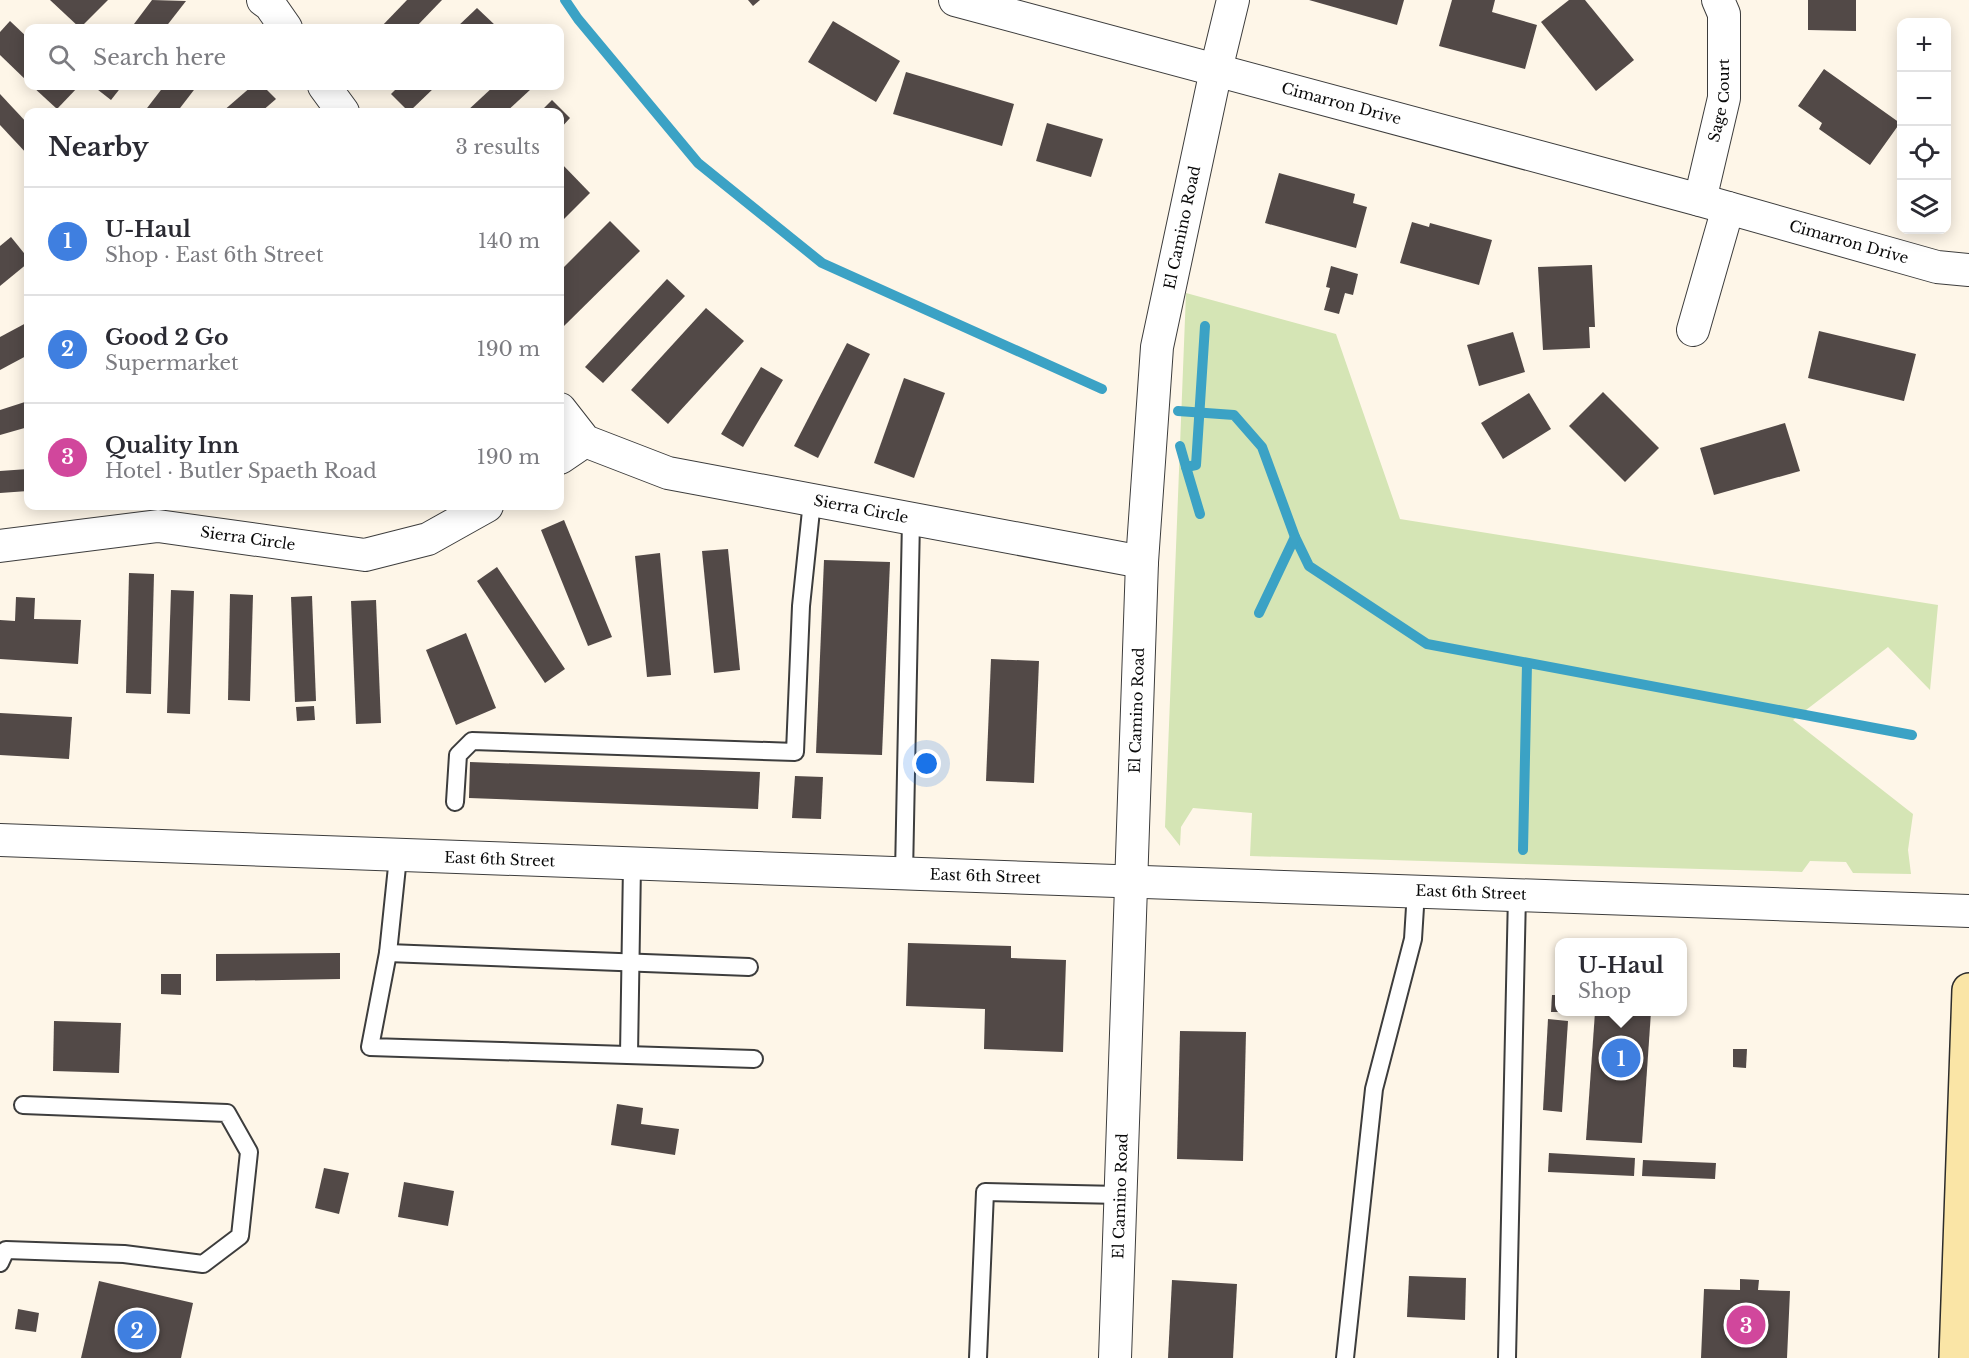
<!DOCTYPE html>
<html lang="en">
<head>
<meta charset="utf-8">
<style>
  :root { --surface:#fff; --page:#f7f7f7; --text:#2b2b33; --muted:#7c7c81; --line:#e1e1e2; --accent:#0f766e }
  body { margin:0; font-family:"Libre Baskerville",serif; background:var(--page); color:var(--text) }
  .controls { position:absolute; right:18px; top:18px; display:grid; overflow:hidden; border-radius:12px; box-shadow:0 3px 15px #0003 }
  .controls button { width:54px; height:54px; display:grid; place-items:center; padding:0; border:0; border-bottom:2px solid var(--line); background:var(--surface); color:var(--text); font:30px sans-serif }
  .you { position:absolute; left:927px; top:764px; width:21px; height:21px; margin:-15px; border:4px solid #fff; border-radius:50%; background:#1a73e8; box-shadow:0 0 0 9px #1a73e833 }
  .badge { display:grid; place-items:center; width:39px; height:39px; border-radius:50%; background:var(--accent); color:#fff; font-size:20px; font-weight:700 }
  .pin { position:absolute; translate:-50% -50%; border:3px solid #fff; box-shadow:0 2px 6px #0006 }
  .popup { position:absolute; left:1555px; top:938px; width:132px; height:78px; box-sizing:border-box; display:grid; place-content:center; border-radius:12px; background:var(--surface); filter:drop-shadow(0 2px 4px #0005); font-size:20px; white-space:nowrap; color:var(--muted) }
  .popup b { font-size:22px; color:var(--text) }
  .popup::after { content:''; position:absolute; left:50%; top:100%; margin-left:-12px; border:12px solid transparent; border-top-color:var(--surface) }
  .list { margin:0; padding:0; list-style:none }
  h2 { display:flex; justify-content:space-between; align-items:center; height:78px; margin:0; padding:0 24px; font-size:26px }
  h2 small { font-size:20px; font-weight:400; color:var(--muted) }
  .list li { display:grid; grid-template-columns:39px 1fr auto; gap:18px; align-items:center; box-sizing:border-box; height:108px; padding:0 24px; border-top:2px solid var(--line) }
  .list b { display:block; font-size:22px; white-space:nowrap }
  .list p { margin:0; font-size:20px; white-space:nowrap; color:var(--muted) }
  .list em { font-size:20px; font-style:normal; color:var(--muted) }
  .icon { flex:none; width:33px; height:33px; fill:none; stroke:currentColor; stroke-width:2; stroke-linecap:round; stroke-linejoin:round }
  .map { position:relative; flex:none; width:1969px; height:1358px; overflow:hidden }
  .search { position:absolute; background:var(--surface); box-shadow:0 3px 15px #0003; left:24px; top:24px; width:540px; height:66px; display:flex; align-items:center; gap:15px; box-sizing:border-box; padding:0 21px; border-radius:12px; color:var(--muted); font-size:22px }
  .panel { position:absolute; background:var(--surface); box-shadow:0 3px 15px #0003; left:24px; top:108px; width:540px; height:402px; border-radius:12px }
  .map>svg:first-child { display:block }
  .green { fill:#d5e5b5 }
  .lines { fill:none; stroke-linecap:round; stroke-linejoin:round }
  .stream { stroke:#3ba2c5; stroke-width:10 }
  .building { fill:#524947 }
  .lane-casing { stroke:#3d3d3d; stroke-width:20 }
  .street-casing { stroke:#3d3d3d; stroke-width:34 }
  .secondary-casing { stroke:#2c2c2c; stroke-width:36 }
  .lane { stroke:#fff; stroke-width:16 }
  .street { stroke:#fff; stroke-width:32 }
  .secondary { stroke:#fae5a6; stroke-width:33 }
  .labels { text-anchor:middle; stroke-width:6; stroke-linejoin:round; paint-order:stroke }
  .street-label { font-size:15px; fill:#0a0a0a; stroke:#fff }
</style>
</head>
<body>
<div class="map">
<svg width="1969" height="1358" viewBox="0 0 1969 1358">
  <rect width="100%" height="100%" fill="#fef6e8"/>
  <polygon class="green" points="1186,293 1336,334 1400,519 1938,605 1930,690 1888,647 1793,720 1913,814 1908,850 1911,874 1853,873 1846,862 1810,861 1802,872 1250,856 1252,813 1193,808 1181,827 1180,846 1165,827"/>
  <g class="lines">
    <g class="stream">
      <polyline points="565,0 578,19 698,163 822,263 1102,389"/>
      <polyline points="1178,411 1234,415 1262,447 1295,537 1309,566 1427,644 1912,735"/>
      <polyline points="1180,446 1186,467 1196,465 1205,326"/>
      <polyline points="1186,467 1200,514"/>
      <polyline points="1259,613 1295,537"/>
      <polyline points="1523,850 1527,664"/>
    </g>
  </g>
  <g class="building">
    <polygon points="50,0 108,0 80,28"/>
    <polygon points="152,0 186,1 165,28 131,28"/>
    <polygon points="407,0 442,0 415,28 380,28"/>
    <polygon points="748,0 760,0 753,6"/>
    <polygon points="1309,0 1404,0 1397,25"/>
    <polygon points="1452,0 1495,0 1492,12 1537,25 1525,69 1439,46"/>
    <polygon points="1569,0 1585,0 1634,60 1596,91 1541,22"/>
    <polygon points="1808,0 1856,0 1856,31 1808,30"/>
    <polygon points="477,8 496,26 493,28 456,28"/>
    <polygon points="10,21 28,38 28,82 0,55 0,32"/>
    <polygon points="833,21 900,61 876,102 808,62"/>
    <polygon points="1824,69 1900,123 1870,165 1819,129 1822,123 1798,106"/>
    <polygon points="906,72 1014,104 1002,146 893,114"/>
    <polygon points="32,86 79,86 57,109"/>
    <polygon points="93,86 122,86 111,100"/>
    <polygon points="164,86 197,86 177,112 144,112"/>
    <polygon points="252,86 263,86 276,99 261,112 222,112"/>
    <polygon points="399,86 436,86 409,112 391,94"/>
    <polygon points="494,86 528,86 531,89 506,112 466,112"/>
    <polygon points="0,94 28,124 28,155 0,125"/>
    <polygon points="552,100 570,118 560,129 560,112 540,112"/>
    <polygon points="1047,123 1103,139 1091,177 1036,161"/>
    <polygon points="560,162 590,193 560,223"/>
    <polygon points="1279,173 1355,194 1353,203 1367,207 1356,248 1265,223"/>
    <polygon points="610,221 640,251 563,327 560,323 560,271"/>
    <polygon points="1412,222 1429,227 1430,223 1492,240 1479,285 1400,263"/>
    <polygon points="11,237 28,258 28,263 0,286 0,246"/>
    <polygon points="1592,265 1595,327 1589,327 1590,348 1543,350 1538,267"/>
    <polygon points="1331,266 1358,274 1353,295 1345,293 1339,314 1324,310 1330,288 1326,287"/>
    <polygon points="667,279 685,296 603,383 585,367"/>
    <polygon points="706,308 744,341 668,424 631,390"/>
    <polygon points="28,322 28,355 0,370 0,337"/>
    <polygon points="1819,331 1916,354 1904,401 1808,378"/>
    <polygon points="1513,332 1525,372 1479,386 1467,345"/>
    <polygon points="847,343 870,354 818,458 794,446"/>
    <polygon points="761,367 783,380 743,447 721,434"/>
    <polygon points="904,378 945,393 914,478 874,463"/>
    <polygon points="1603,392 1659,448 1625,482 1569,426"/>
    <polygon points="1529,393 1551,429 1503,459 1481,423"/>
    <polygon points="28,401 28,427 0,435 0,410"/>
    <polygon points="1785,423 1800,471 1714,495 1700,448"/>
    <polygon points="28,469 28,491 0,493 0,471"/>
    <polygon points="564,520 612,637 588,646 541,530"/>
    <polygon points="728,549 740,670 714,673 702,551"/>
    <polygon points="660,553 671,675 647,677 635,556"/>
    <polygon points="824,560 890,562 882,755 816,753"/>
    <polygon points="497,567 565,669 545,683 477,581"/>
    <polygon points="129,573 154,574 151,694 126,693"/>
    <polygon points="171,590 194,591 190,714 167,713"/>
    <polygon points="230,594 253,595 250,701 228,700"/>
    <polygon points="312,596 316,701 295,702 291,597"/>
    <polygon points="16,597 35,598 34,619 81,620 78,664 0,659 0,620 15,621"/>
    <polygon points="376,600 381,723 356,724 351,601"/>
    <polygon points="466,633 496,708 456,725 426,650"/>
    <polygon points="991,659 1039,661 1034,783 986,781"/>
    <polygon points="314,706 315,720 297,721 296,707"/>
    <polygon points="0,713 72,717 69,759 0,755"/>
    <polygon points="470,762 760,772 758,809 469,798"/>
    <polygon points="795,776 823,777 821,819 792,818"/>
    <polygon points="908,943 1011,946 1011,958 1066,960 1063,1052 984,1049 985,1009 906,1006"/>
    <polygon points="340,953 340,979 216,981 216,954"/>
    <polygon points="161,974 181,974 181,995 161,994"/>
    <polygon points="1552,995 1560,995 1560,1012 1551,1012"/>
    <polygon points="1595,1012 1651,1012 1642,1143 1586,1140"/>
    <polygon points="1548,1019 1568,1021 1562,1112 1543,1110"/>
    <polygon points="54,1021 121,1023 119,1073 53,1071"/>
    <polygon points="1180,1031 1246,1032 1243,1161 1177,1159"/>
    <polygon points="1733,1049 1747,1049 1746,1068 1733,1067"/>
    <polygon points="617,1104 643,1108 641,1124 679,1129 675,1155 611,1145"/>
    <polygon points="1549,1153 1635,1158 1634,1176 1548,1172"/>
    <polygon points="1643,1160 1716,1163 1715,1179 1642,1176"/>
    <polygon points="324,1168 349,1173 339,1214 315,1208"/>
    <polygon points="404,1182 454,1191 448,1226 398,1217"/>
    <polygon points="1409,1276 1466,1278 1465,1320 1407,1317"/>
    <polygon points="1740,1279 1759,1280 1758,1290 1790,1291 1787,1358 1701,1358 1704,1289 1740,1290"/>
    <polygon points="1172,1280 1237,1284 1233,1358 1168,1358"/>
    <polygon points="99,1281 193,1303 181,1358 81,1358"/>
    <polygon points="18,1309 39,1313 36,1332 15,1329"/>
  </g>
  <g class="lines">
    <defs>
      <g id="lane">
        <polyline points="455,802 458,755 472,741 795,752 801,606 812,501"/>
        <polyline points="398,857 388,953 370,1047 754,1059"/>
        <polyline points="904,874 911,520"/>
        <polyline points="388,953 749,967"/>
        <polyline points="629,1055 632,865"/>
        <polyline points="0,1263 6,1250 124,1254 203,1264 240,1236 249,1152 227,1113 23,1105"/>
        <polyline points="978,1358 985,1192 1120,1195"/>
        <polyline points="1345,1358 1374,1089 1413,939 1416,891"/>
        <polyline points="1507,1358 1517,894"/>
      </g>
      <g id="street">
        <polyline points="263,0 270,5 286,28"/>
        <path id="s1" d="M 955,0 L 1700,200 L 1937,267 L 1969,270"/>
        <polyline points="324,86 343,112"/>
        <path id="s2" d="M 1700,200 L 1724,98 L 1724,14 L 1718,0"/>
        <polyline points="1693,330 1728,208"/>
        <path id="s3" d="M 560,409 L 585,441 L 668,473 L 1142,562"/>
        <polyline points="560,458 585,441"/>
        <path id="s4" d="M 0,546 L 158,526 L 365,555 L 428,539 L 487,506"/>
        <path id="s5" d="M 0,840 C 656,868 1313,885 1969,911"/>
        <path id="s6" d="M 1115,1358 L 1142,562 L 1157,347 L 1216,70 L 1233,0"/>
      </g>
      <polyline id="secondary" points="1956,1358 1969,990"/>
    </defs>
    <use href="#lane" class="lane-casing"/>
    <use href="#street" class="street-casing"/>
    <use href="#secondary" class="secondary-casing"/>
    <use href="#lane" class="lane"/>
    <use href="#street" class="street"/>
    <use href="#secondary" class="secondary"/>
  </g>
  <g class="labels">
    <g class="street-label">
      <text dy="5" stroke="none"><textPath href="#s2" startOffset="102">Sage Court</textPath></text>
      <text dy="5" stroke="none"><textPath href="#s1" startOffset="400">Cimarron Drive</textPath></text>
      <text dy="5" stroke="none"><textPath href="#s6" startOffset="1134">El Camino Road</textPath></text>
      <text dy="5" stroke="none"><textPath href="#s1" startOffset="926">Cimarron Drive</textPath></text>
      <text dy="5" stroke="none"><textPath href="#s3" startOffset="326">Sierra Circle</textPath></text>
      <text dy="5" stroke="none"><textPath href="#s4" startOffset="250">Sierra Circle</textPath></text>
      <text dy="5" stroke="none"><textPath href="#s6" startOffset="648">El Camino Road</textPath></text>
      <text dy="5" stroke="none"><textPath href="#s5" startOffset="500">East 6th Street</textPath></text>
      <text dy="5" stroke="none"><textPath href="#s5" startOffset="986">East 6th Street</textPath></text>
      <text dy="5" stroke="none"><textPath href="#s5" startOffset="1472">East 6th Street</textPath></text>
      <text dy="5" stroke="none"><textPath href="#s6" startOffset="162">El Camino Road</textPath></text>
    </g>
  </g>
</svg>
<div class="controls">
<button>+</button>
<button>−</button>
<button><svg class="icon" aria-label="locate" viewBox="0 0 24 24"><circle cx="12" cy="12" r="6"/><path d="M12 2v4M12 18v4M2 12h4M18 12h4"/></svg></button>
<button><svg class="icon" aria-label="layers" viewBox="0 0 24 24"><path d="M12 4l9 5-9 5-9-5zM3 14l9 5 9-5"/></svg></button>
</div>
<div class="you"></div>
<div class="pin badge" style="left:1621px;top:1058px;background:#3f7fe0">1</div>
<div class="popup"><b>U-Haul</b>Shop</div>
<div class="pin badge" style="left:137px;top:1330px;background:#3f7fe0">2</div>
<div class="pin badge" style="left:1746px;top:1325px;background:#d1479c">3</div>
<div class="search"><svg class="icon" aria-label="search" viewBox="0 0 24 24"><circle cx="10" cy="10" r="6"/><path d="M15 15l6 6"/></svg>Search here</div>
<section class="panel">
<h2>Nearby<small>3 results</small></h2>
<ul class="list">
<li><span class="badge" style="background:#3f7fe0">1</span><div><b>U-Haul</b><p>Shop · East 6th Street</p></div><em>140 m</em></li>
<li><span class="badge" style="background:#3f7fe0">2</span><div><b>Good 2 Go</b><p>Supermarket</p></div><em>190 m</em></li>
<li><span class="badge" style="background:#d1479c">3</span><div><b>Quality Inn</b><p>Hotel · Butler Spaeth Road</p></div><em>190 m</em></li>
</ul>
</section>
</div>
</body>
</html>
